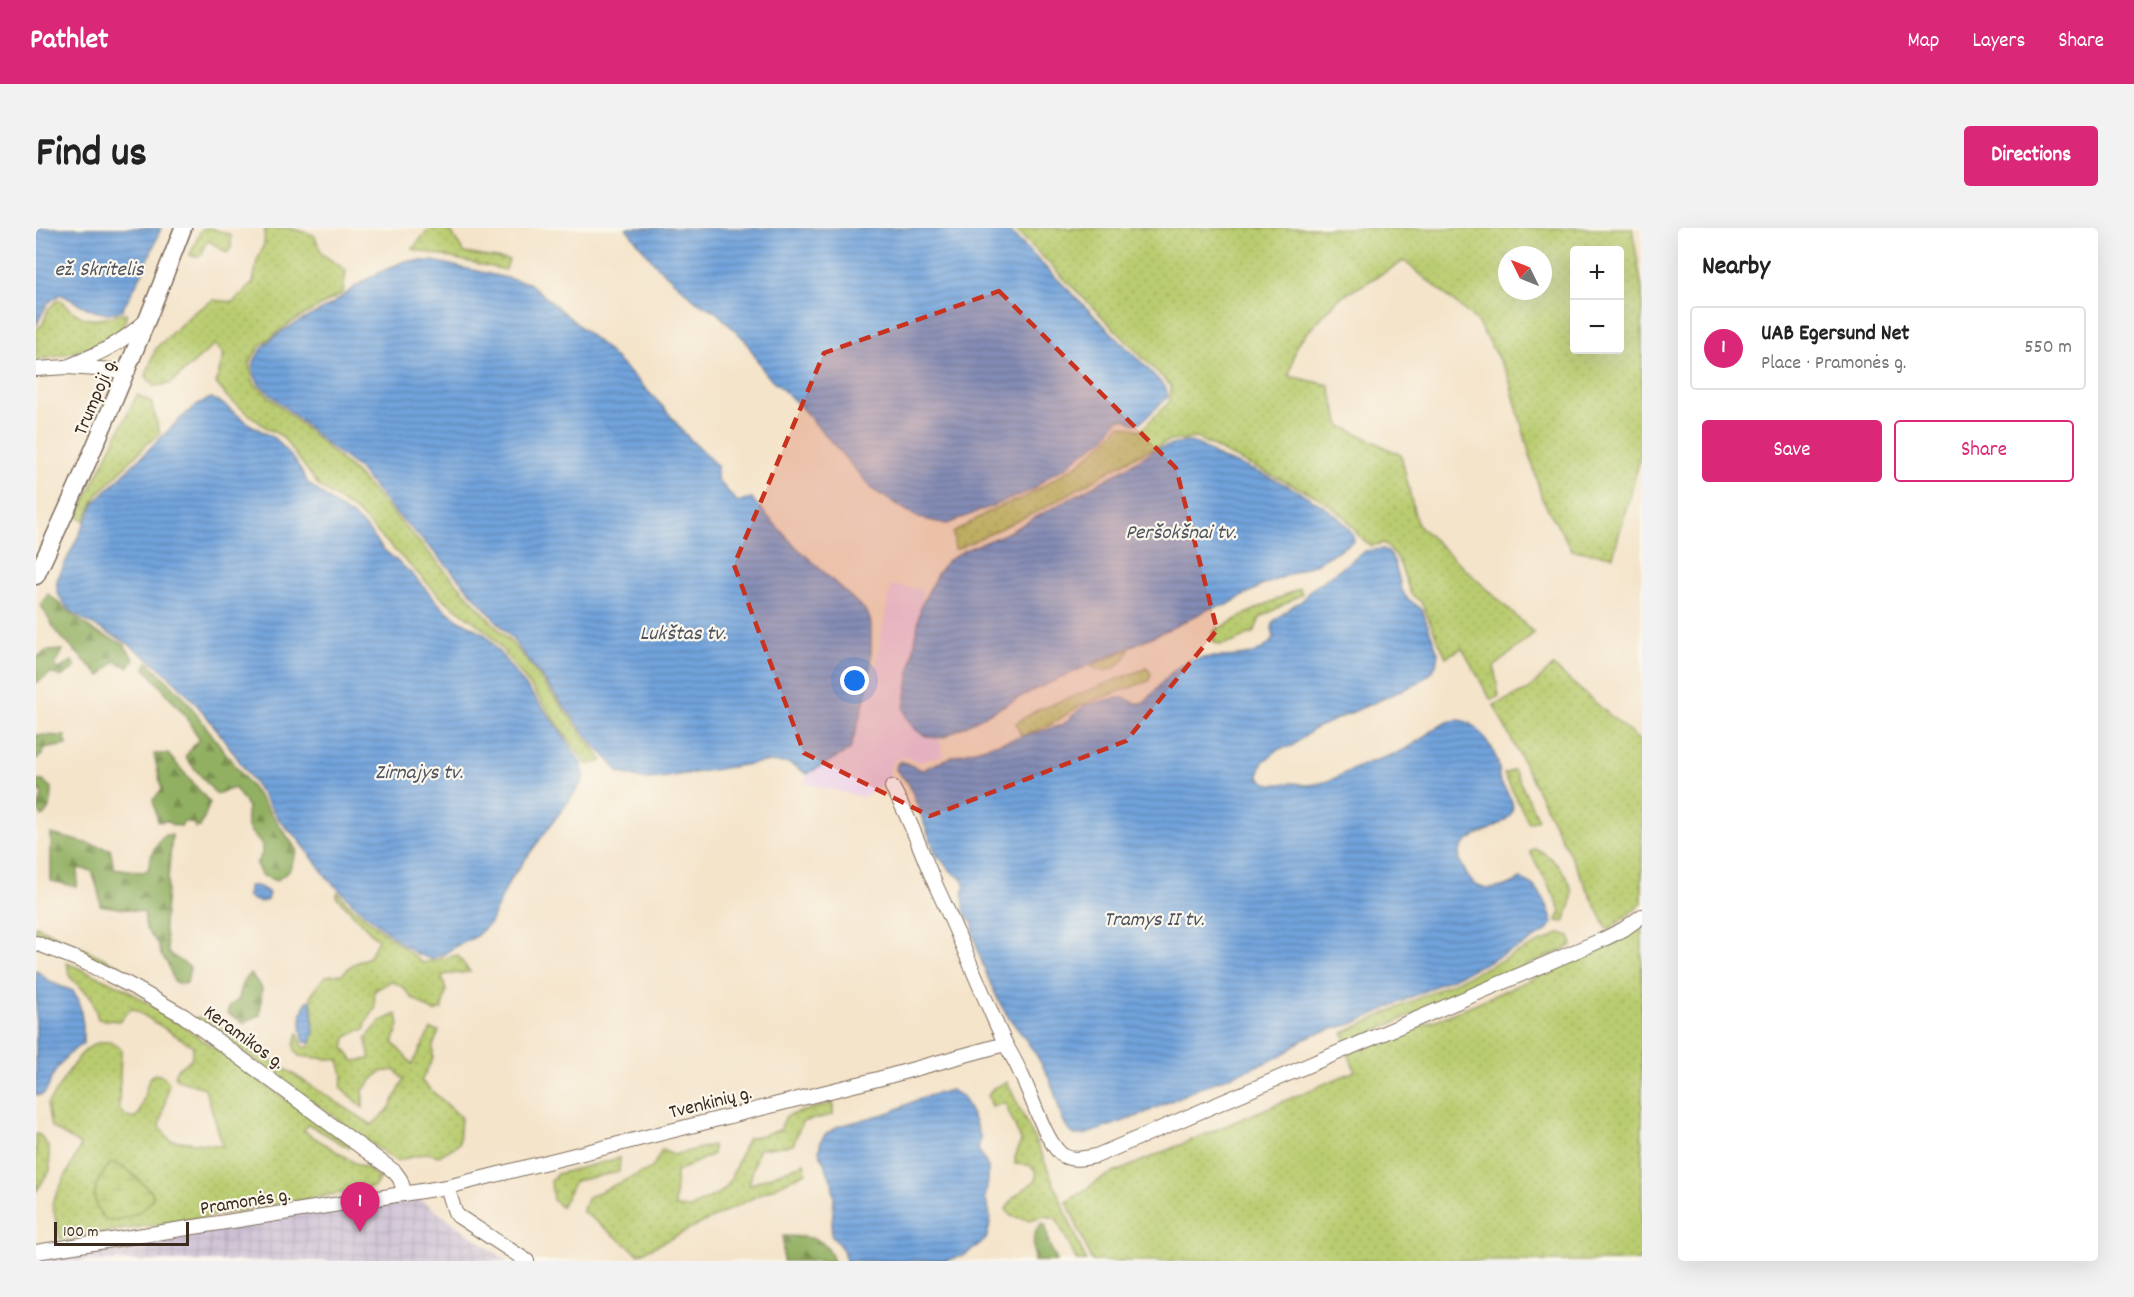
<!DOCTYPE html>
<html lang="en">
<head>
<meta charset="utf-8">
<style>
  :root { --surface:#fff; --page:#f2f2f2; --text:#222; --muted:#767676; --line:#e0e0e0; --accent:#db2777 }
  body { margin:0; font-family:Dekko,sans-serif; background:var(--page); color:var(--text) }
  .controls { position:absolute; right:18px; top:18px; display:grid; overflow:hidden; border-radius:6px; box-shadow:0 6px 24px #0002 }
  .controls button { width:54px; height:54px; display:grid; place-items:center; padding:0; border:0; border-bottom:2px solid var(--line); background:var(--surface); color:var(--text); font:30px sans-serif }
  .compass { position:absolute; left:1462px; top:18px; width:54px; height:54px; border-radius:50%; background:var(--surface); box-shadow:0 6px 24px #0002; rotate:313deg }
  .scale { position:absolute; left:18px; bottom:15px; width:135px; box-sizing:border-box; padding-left:6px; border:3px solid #3b2a1e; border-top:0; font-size:16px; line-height:21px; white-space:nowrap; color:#3b2a1e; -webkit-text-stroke:4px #fbf7ec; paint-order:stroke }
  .you { position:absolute; left:819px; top:453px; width:21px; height:21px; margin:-15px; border:4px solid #fff; border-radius:50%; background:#1a73e8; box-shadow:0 0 0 9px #1a73e833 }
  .badge { display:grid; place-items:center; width:39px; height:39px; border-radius:50%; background:var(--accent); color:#fff; font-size:20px; font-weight:700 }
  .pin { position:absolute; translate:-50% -50px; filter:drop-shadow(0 2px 3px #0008) }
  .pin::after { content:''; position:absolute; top:32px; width:21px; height:18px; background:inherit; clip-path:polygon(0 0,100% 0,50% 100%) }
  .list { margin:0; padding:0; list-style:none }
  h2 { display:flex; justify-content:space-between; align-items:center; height:78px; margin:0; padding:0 24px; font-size:26px }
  h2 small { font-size:20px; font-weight:400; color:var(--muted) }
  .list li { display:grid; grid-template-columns:39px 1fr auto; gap:18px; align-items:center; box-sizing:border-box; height:84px; margin:0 12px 12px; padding:0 12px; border:2px solid var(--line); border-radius:6px }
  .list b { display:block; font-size:22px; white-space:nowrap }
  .list p { margin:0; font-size:20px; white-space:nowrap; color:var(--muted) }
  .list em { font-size:20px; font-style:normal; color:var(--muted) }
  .actions { display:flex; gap:12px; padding:18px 24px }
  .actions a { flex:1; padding:14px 0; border:2px solid var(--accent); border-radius:6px; text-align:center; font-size:21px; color:var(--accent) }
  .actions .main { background:var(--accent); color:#fff }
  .map { position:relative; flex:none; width:1606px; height:1033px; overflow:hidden; border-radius:6px }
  header { display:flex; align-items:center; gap:36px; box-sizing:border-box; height:84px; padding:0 30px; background:var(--accent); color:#fff }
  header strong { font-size:28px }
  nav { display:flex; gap:33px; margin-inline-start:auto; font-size:21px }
  .intro { display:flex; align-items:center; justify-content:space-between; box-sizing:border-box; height:144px; padding:0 36px }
  h1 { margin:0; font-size:42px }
  .button { padding:15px 27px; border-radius:6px; background:var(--accent); color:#fff; font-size:21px; font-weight:700 }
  main { display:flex; gap:36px; padding:0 36px }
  aside { flex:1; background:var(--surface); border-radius:6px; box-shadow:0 6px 24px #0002 }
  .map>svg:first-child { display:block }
  .built { fill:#edd1e9 }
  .industrial { fill:url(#industrial-grid) }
  .grass { fill:url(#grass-dots); stroke:#7a7b47; stroke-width:1.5; fill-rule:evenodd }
  .forest { fill:url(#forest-firs); stroke:#666d40; stroke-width:1.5 }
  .wetland { fill:url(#wetland-marsh); stroke:#7a7b47; stroke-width:1.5 }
  .water { fill:url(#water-rules); stroke:#56667d; stroke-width:1.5 }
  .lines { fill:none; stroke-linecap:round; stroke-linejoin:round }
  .minor-casing { stroke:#7c6b5a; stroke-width:16 }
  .major-casing { stroke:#7c6b5a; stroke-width:19 }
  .minor { stroke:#fff; stroke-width:14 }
  .major { stroke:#fff; stroke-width:16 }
  .marked { fill:#c8321e; fill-opacity:0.2; stroke:#c8321e; stroke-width:4.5; stroke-dasharray:12 8; stroke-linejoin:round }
  .labels { text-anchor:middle; stroke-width:4.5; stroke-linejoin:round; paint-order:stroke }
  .street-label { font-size:20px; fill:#3b2a1e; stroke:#fbf7ec }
  .water-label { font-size:21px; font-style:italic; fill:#4e5460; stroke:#fbf7ec }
</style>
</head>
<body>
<header>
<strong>Pathlet</strong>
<nav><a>Map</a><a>Layers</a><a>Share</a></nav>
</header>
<div class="intro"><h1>Find us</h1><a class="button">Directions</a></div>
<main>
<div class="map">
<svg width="1606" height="1033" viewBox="0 0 1606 1033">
  <defs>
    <pattern id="industrial-grid" width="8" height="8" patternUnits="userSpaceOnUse" patternTransform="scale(1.5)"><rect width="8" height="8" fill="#ccbfd4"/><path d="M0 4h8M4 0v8" fill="none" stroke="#b0a4b6"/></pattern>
    <pattern id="grass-dots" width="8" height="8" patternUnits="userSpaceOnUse" patternTransform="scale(1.5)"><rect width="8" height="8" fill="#b9cc70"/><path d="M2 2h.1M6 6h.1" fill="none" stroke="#a0af61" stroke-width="1.8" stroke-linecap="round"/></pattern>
    <pattern id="forest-firs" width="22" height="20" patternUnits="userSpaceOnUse" patternTransform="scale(1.5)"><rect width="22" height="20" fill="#92b062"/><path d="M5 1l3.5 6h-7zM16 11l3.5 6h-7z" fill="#788f50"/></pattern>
    <pattern id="wetland-marsh" width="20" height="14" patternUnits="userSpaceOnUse" patternTransform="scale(1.5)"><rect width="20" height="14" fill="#b9cc70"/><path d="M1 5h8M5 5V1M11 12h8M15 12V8" fill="none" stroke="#a0af61"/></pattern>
    <pattern id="water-rules" width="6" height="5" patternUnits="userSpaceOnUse" patternTransform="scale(1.5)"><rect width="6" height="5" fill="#71a3dc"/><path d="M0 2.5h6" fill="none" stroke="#5e85b2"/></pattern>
  </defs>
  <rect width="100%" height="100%" fill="#fbf7ec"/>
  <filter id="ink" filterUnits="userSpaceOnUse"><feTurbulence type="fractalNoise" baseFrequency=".0167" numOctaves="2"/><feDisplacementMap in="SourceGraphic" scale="12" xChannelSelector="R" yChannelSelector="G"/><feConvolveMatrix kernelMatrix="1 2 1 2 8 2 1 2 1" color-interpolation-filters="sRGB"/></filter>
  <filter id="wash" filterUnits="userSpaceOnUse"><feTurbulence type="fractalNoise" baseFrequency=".008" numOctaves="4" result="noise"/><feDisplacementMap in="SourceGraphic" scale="24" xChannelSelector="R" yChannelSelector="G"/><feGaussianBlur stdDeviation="1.35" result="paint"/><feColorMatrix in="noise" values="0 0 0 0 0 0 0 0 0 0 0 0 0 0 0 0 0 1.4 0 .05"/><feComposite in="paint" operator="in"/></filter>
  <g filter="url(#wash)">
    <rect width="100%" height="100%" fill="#f4e4ca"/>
    <polygon class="built" points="855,357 887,362 869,473 886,507 903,510 907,527 884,534 870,529 863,530 857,534 853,541 856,550 827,569 768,555 771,546 815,522 834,451 837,451"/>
    <polygon class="industrial" points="375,965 471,1033 0,1033 0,1024"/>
    <g class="grass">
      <polygon points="168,0 175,0 195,7 195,20 191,25 173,13 169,16 166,27 160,29 154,27 165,2"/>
      <polygon points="229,0 254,0 278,7 286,26 310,42 307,65 254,95 224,118 213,135 218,155 320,245 488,429 567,533 551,537 498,463 453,405 406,370 323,286 283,258 246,208 232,201 192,170 180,155 188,127 179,116 134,156 117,158 110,148 120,120 157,85 177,72 197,74 217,55 221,33 228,16"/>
      <polygon points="394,0 413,0 428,25 473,32 469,42 376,21"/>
      <path d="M 978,0 L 1596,0 L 1606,61 L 1606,211 L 1603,234 L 1577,328 L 1536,322 L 1506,271 L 1472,147 L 1440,92 L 1368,33 L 1302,71 L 1261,116 L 1253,148 L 1293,157 L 1304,197 L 1365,227 L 1381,296 L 1498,405 L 1458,439 L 1463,468 L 1455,472 L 1426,420 L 1410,429 L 1385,374 L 1375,366 L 1362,331 L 1348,315 L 1335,318 L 1323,308 L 1309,289 L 1282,269 L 1197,229 L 1161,210 L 1133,213 L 1100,228 L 1006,281 L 919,322 L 917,305 L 957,281 L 991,268 L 1041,237 L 1071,212 L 1084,197 L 1105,202 L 1134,173 L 1135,158 ZM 1538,22 L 1584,22 L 1584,122 L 1538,122 ZM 1471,27 L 1507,27 L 1507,63 L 1471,63 Z"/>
      <path d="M 23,71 C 51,98 54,93 90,85 C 94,114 21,130 0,132 L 0,102 L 7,96 L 12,81 Z"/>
      <polygon points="101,167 115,174 124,206 113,214 61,267 48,293 41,288"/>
      <polygon points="1264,360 1266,366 1224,390 1218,404 1198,414 1184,417 1177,414 1178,403 1212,385"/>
      <path d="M 1093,421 C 1090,436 1069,450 1055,438 Z"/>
      <polygon points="1517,438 1606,515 1606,676 1572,702 1458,477 1492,462"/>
      <polygon points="1111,440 1115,446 1113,453 1045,477 1014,497 985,508 980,495 999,483"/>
      <polygon points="1478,542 1502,591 1493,595 1468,546"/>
      <path d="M 1499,620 C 1515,628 1535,647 1536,666 C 1537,675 1531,686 1528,694 L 1521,693 L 1525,683 L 1519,669 L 1494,624 Z"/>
      <path d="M 302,664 L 311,675 L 387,735 L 421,727 L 434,744 L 406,747 L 410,763 L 406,781 L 398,784 L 376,770 L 367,759 L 355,753 L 338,763 L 339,781 L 330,794 L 329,802 L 322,802 L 310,810 L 308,820 L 318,833 L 334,831 L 330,810 L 345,793 L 361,786 L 363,797 L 357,815 L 376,836 L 395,801 L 403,803 L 397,818 L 397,830 L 385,853 L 425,889 L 423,916 L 403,928 L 391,925 L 360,933 L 160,790 L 167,788 L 336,897 L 353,881 L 368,852 L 359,842 L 344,844 L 327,862 L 327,880 L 305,860 L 307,846 L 303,832 L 263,828 C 256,820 258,815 262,805 L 267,819 L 273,819 L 278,804 L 275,767 L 289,748 L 306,746 L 316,737 L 333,729 L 342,712 L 300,668 Z"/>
      <polygon points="0,698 84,738 80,743 0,705"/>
      <polygon points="1606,699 1606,1033 1056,1033 1031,974 1068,949 1319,843 1312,825 1413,787 1574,717"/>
      <polygon points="1525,705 1534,708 1536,718 1311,815 1307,805"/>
      <path d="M 31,735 L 88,760 L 150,800 L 314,917 L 313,920 L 272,896 L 268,903 L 322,937 L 332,940 L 343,951 L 338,959 L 164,990 L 24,1011 L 16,975 L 45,917 L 15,899 L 11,876 C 26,859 45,809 72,814 C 77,814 81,818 85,821 L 83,880 L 88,887 L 96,891 L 103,886 L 113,851 L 118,846 L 127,848 L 133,855 L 124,899 L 134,912 L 187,918 L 169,860 L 141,852 L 139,846 L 141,841 L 155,832 L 157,818 L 96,780 L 83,793 L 62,791 L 56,770 L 34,749 ZM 91,942 L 116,964 L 117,969 L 107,981 L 89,990 Z"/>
      <polygon points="971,854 1006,927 1050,1033 1041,1033 1020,990 1009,988 993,992 975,988 970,981 978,969 1000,952 1000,943 993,937 979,936 979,930 985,913 969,875 956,878 952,868 957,860"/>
      <polygon points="797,875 797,887 766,894 757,917 722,921 713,957 768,935 770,944 603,1026 546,983 552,969 616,940 626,922 637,927 677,917 677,926 640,944 639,979 654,980 687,963 693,955 711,911 744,902 750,888"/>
      <polygon points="0,906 4,907 13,920 14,943 0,963"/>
      <polygon points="584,930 583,944 539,953 525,979 517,972 515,953 521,946"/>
    </g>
    <g class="forest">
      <polygon points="12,366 56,402 88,416 98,432 93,439 79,433 64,448 21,405 5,377"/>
      <polygon points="27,422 19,438 22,442 36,433 40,439 25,449 15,445 0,455 0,430 10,423"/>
      <path d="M 112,434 L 147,468 L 234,584 L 261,622 L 253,643 L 240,653 L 225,647 L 220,636 L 226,626 L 226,617 C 212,601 208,600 212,579 L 199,560 L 180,566 L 149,529 L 163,511 L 148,486 L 109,440 Z"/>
      <polygon points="0,507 29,508 31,517 7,521 6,527 0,531"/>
      <polygon points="118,526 132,526 174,575 164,599 159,600 159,596 148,593 145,598 136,597 132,593 122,594 117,572 126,562"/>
      <path d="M 0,553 L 7,553 L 16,560 C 16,572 15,581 6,589 L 2,581 L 6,567 L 4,562 L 0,561 Z"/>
      <path d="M 15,606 L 74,621 L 78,640 L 106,644 L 112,642 C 115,626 118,618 129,607 L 136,607 L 128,696 L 132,725 L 154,739 L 151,755 L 147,756 L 138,754 L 132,736 L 125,727 L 122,716 L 110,701 L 108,684 L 64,677 L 63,665 L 56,643 L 42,640 L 41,659 L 15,653 Z"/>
      <polygon points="215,746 226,760 224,787 208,795 191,785 194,778 203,771 207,753"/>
      <path d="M 1007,995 L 1010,998 L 1013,1016 L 1021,1033 L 998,1033 C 998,1020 994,1003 1007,995 Z"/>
      <path d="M 747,1008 C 772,1009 788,1006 798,1033 L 747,1033 Z"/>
    </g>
    <path class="wetland" d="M 75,935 C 91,937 104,954 116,964 L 117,969 C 109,985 87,993 70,992 C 51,973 58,953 75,935 Z"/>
    <g class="water">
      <path d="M 0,0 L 125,0 L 107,44 L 86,82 C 62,92 46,76 24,66 L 11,76 L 0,98 Z"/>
      <polygon points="590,0 970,0 1114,143 1130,160 1132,169 1105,194 1098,196 1091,192 1084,191 1079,195 1069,210 1044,227 1029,240 1016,246 996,262 911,296 883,290 837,262 763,177 729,145 709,112 680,84 660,73 621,38"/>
      <path d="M 369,33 L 397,33 L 493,55 L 569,120 L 605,156 L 629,181 L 649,206 L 681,238 L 681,251 L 701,274 L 715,270 L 757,316 L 830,383 C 836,391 835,401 835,410 C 837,451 826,483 814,522 L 771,546 L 753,535 L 727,534 L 624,550 L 606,551 L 582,544 L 574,533 L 558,517 L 473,407 L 403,329 L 356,281 L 321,239 L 294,219 L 223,156 C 219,149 215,142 218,134 C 231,103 271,92 296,76 C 309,67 321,56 335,49 C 346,43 358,38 369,33 Z"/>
      <path d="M 175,170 L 184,174 L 215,197 L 240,211 L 260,234 L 272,255 L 301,278 L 318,289 L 332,302 L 347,321 L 375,345 L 405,378 L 420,390 L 449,406 L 524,502 L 545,535 L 548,547 L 545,556 L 474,652 L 454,695 L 439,709 L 420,718 L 408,726 L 395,731 L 381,726 L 366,716 L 319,677 L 293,652 L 260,608 L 253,603 L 242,590 C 203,534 168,473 113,431 C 105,426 98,420 91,415 C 69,401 16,385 21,352 L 59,274 L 143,192 L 162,176 Z"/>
      <path d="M 1150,214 C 1164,214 1171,223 1183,229 C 1191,234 1201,235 1209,239 C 1235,249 1315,284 1318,313 L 1279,336 L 1225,358 L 1191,377 L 1172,381 L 1140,398 L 998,462 L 908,509 C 889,513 870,499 868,480 L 885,378 L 901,346 L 911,333 L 929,322 L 969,306 L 1081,245 L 1122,220 Z"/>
      <path d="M 1347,321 L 1353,325 L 1358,333 L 1366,362 L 1370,369 L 1386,382 L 1402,425 L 1400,437 L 1394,446 L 1378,457 L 1278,501 L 1256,518 L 1243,521 L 1227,534 L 1224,540 L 1223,549 C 1232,560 1245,555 1257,555 C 1262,555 1266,557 1271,557 C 1276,557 1284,555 1289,554 C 1300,551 1311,543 1322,539 C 1339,531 1357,529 1373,519 C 1386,512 1398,499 1412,494 C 1421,491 1429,491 1437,498 C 1448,506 1461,527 1463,540 C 1464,543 1462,547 1463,550 C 1465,558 1473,565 1476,574 C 1483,601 1431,601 1424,624 C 1422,629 1425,636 1428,641 C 1439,668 1464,663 1485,651 C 1504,657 1512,677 1517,695 L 1509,704 L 1488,717 L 1319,795 L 1282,805 L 1267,811 L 1252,823 L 1234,833 L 1163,860 L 1102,888 L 1048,907 L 1038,907 C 1023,894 1023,875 1016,858 C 1014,851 1010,844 1006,837 C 997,819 984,805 972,788 C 959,770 936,717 937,695 L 929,686 L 927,667 L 929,658 L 926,651 L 916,644 L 900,626 L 873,556 L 860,542 L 861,536 L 865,533 L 886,542 L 918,528 L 1026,497 L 1049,477 L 1080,470 L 1089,470 L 1099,475 L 1108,475 C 1121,462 1131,445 1147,436 C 1176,420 1216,441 1238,410 L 1236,400 L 1238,393 L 1258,377 L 1266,373 L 1273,363 L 1329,323 Z"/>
      <path d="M 213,658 C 222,657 227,660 233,665 L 231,672 C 223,676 217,673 211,668 Z"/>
      <path d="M 0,742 L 14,754 L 37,763 L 43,772 L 47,797 L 47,816 C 36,821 23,836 17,847 C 12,854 14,863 5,867 L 0,867 Z"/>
      <path d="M 272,772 L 275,773 L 278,804 L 275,815 L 268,814 C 264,801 263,783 272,772 Z"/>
      <path d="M 915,862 L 927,869 L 938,892 L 945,910 L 942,921 L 952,939 L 952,953 L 949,971 C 956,985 955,996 950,1011 L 929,1027 L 909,1033 L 810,1033 L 807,1022 L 795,1007 L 798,971 L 796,954 L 783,923 L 785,913 L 788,908 L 800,899 L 855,884 L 885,870 Z"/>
    </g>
  </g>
  <g filter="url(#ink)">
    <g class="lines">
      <defs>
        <g id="minor">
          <path d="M 31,139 C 64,125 83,117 111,92"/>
          <polyline points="0,141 31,139 92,143"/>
          <path d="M 856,559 C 875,591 886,627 901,660 C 925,711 945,764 969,815 C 974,825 980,834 984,844 C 995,865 1008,911 1025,926 C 1035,934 1048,930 1060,928 L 1568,711 L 1588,701 L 1606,688"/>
          <polyline points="0,715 48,734 99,760 148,788 359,944 364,951 369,966"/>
          <polyline points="411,959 419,984 422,988 491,1033"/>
          <polyline points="0,1024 411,959 842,851 969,816"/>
        </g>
        <path id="major" d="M 0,348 C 54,234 102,118 147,0"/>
      </defs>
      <use href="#minor" class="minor-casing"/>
      <use href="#major" class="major-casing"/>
      <use href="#minor" class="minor"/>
      <use href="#major" class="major"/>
    </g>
  </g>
  <path class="marked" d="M 963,63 L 1140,240 L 1181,402 L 1090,513 L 894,588 L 768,525 L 698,337 L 788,125 Z"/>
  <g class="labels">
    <g class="street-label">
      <text transform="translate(58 168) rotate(-67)" y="7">Trumpoji g.</text>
      <text transform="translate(209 808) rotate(36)" y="7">Keramikos g.</text>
      <text transform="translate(674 873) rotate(-14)" y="7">Tvenkinių g.</text>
      <text transform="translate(209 972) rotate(-9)" y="7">Pramonės g.</text>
    </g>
    <g class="water-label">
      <text x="63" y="47">ež. Skritelis</text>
      <text x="1145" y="310">Peršokšnai tv.</text>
      <text x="647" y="411">Lukštas tv.</text>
      <text x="383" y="550">Zirnajys tv.</text>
      <text x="1118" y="697">Tramys II tv.</text>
    </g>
  </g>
</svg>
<div class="controls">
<button>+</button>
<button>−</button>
</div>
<svg class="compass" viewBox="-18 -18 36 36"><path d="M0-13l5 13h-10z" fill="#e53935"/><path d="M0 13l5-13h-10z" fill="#767676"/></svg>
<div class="scale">100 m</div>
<div class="you"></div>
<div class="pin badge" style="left:324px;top:1004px">1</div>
</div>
<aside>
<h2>Nearby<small></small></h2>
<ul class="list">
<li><span class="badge">1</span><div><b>UAB Egersund Net</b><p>Place · Pramonės g.</p></div><em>550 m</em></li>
</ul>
<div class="actions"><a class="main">Save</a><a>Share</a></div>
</aside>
</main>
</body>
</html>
